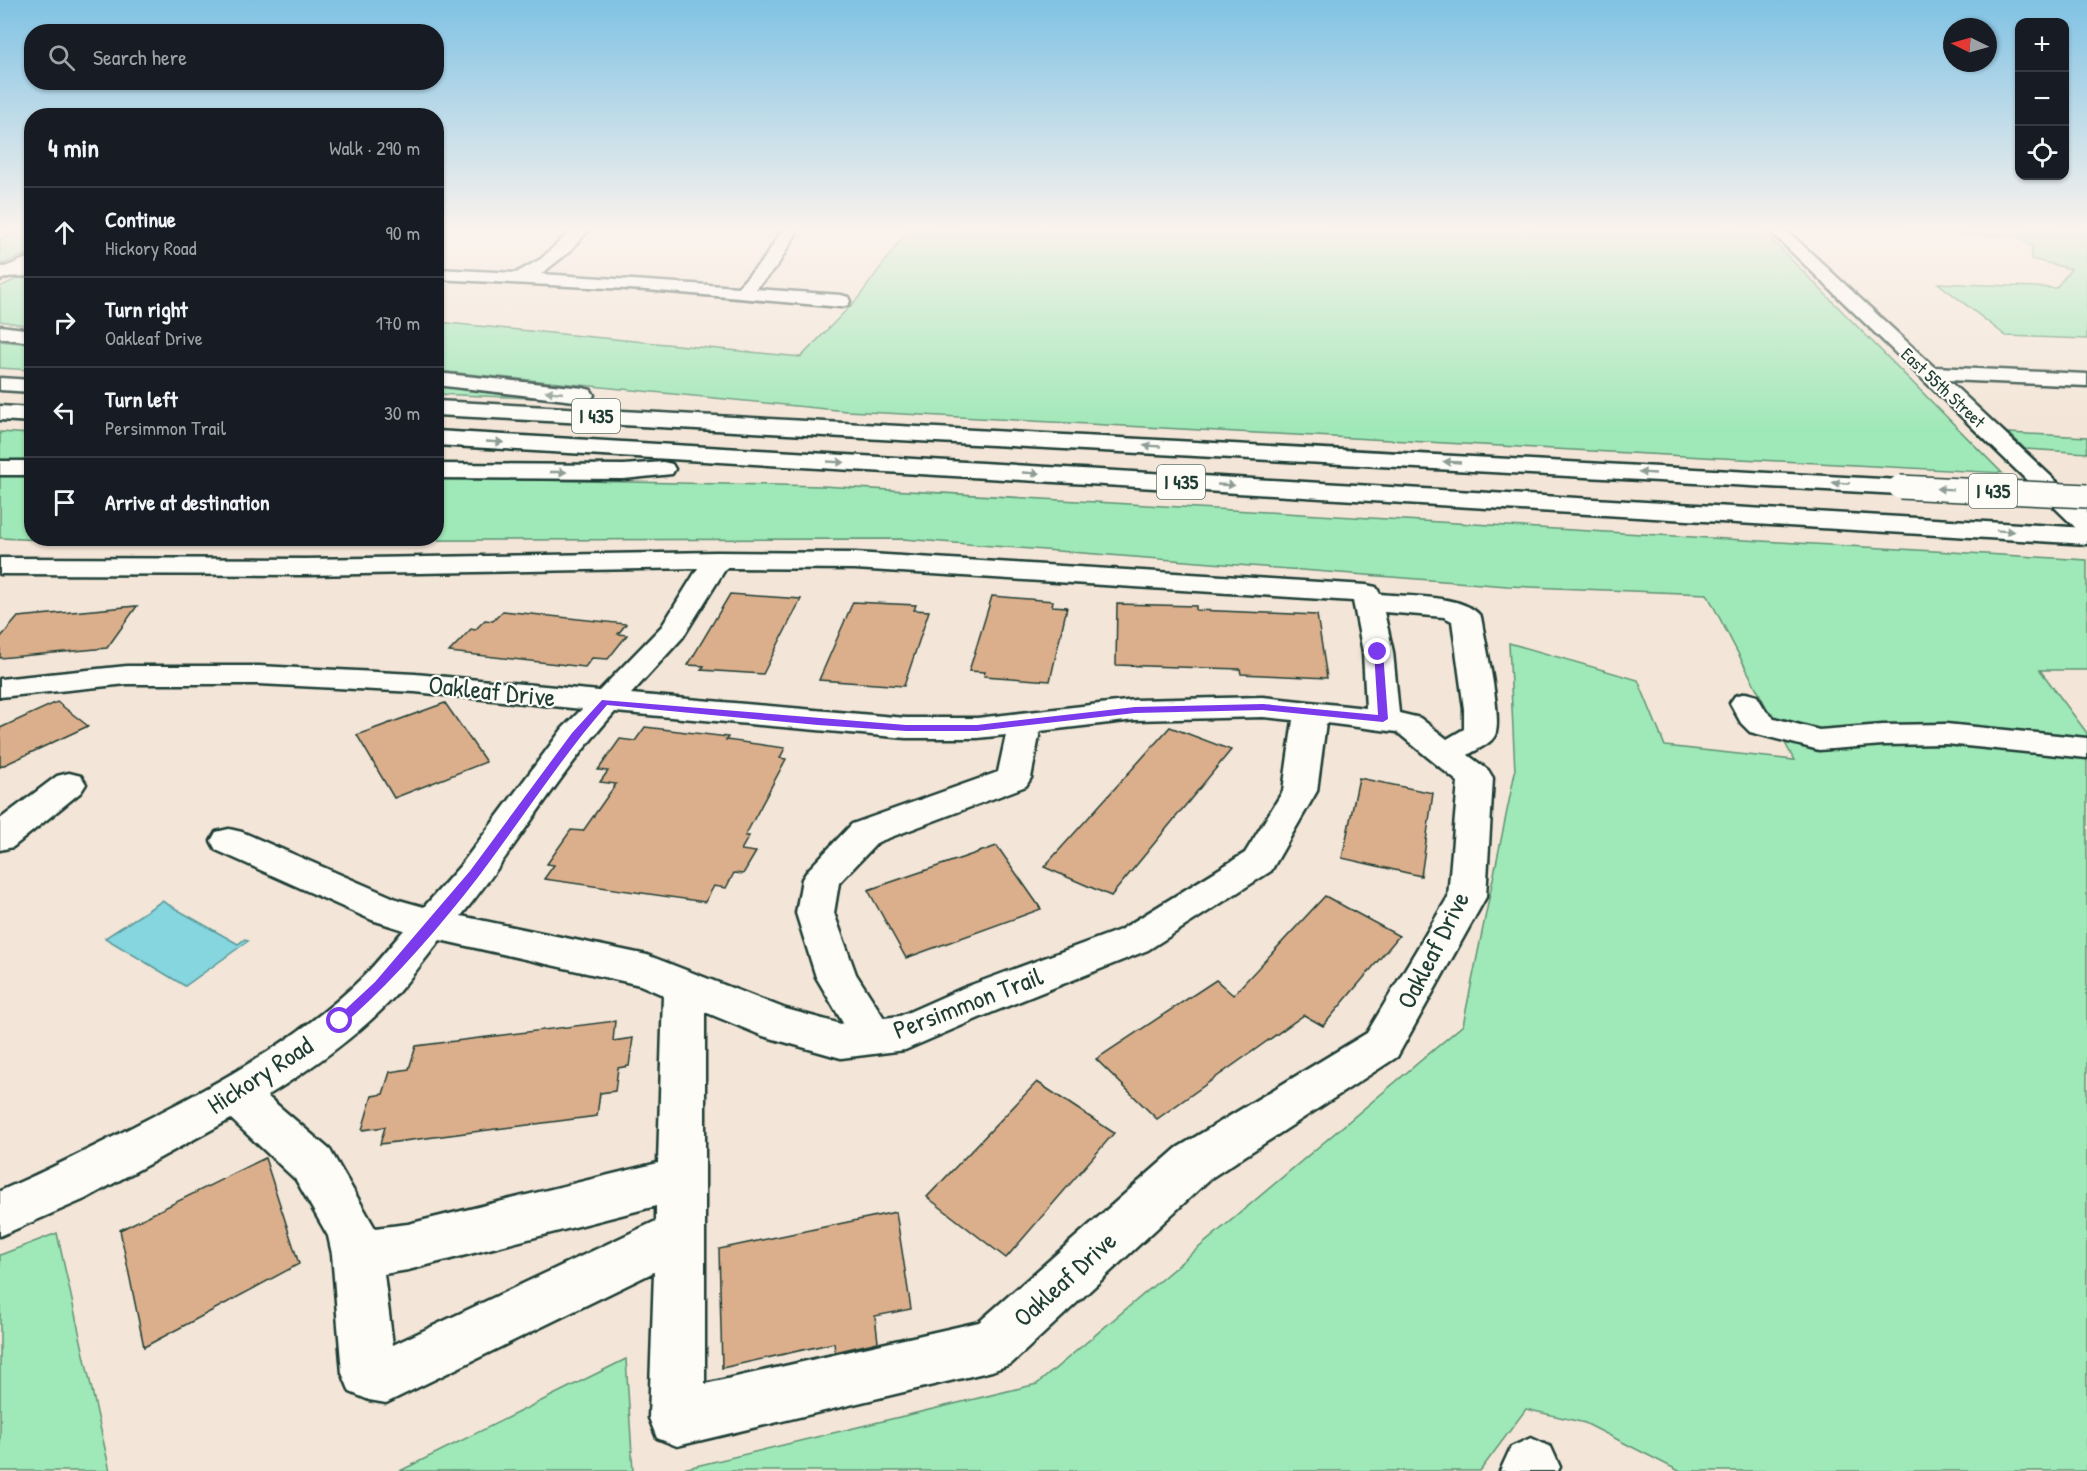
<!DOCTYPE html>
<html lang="en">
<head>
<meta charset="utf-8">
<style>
  :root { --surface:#171b24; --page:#242831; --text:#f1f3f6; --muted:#9ea1a6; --line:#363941 }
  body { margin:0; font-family:"Patrick Hand",sans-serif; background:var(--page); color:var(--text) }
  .controls { position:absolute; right:18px; top:18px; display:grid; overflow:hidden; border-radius:12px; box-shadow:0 2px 4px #0004 }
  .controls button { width:54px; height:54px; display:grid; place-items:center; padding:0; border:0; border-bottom:2px solid var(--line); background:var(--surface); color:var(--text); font:30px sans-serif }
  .compass { position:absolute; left:1943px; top:18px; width:54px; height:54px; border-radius:50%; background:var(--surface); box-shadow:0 2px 4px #0004; rotate:275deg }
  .stop { position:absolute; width:18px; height:18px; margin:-14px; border:4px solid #7c3aed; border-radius:50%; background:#fff }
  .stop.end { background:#7c3aed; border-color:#fff; box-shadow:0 2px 6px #0008 }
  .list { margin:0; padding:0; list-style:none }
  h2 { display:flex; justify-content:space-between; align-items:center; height:78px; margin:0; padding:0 24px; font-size:26px }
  h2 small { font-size:20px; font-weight:400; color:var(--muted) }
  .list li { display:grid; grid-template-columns:39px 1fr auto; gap:18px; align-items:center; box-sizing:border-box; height:90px; padding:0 24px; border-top:2px solid var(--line) }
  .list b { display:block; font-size:22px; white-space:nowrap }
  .list p { margin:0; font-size:20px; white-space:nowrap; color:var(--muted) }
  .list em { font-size:20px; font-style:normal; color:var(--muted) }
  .icon { flex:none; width:33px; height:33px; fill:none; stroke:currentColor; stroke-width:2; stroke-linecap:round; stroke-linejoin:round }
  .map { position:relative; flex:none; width:2087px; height:1471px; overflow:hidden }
  .search { position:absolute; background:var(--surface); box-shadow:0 2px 4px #0004; left:24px; top:24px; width:420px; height:66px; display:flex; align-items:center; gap:15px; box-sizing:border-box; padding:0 21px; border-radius:24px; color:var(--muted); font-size:22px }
  .panel { position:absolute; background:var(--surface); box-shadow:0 2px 4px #0004; left:24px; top:108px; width:420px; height:438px; border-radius:24px }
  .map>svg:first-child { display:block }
  .green { fill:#9fe8b7; stroke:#5f9276; stroke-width:1.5 }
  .water { fill:#85d6de; stroke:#5c999a; stroke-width:1.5 }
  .building { fill:#dbaf8c; stroke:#1f3d34; stroke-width:1.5 }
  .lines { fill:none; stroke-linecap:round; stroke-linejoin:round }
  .minor-casing { stroke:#1f3d34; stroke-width:5 }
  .major-casing { stroke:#1f3d34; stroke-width:5 }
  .highway-casing { stroke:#1f3d34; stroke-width:5 }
  .minor { fill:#fdfcf7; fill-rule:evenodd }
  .major { fill:#fdfcf7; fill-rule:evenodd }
  .highway { fill:#fdfcf7; fill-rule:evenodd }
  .highway-bridge-casing { stroke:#1f3d34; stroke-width:26; stroke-linecap:butt }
  .highway-bridge { stroke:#fdfcf7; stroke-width:23 }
  .oneway { fill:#8e9c96 }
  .route { fill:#7c3aed }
  .labels { text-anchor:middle; stroke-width:4.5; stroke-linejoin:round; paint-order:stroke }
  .far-street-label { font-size:18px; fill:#1f3d34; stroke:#fdfcf7 }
  .shield { fill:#fdfcf7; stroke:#62766e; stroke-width:1.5 }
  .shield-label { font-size:20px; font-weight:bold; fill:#1f3d34 }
  .near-street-label { font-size:26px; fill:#1f3d34; stroke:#fdfcf7 }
</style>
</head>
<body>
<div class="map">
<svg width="2087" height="1471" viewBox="0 0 2087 1471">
  <rect width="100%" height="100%" fill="#f3e5d7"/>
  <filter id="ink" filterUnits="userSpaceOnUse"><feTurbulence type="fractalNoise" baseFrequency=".0167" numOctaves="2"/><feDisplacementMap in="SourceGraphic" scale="12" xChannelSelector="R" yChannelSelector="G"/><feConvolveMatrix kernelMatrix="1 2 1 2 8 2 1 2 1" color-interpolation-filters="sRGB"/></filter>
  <g filter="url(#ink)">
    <g class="green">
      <polygon points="31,227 31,252 0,265 0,239"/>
      <polygon points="910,227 1759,227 2002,473 847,411 437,371 437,322 801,357 859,297"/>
      <polygon points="1903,227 2087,227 2087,339 2006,336 1938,283 2056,288 2071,269 2031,259 2032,247 2017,236 1910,232"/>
      <polygon points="24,275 31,275 31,326 0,321 0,287"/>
      <polygon points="0,341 31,344 31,370 0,368"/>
      <polygon points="437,386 555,399 437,394"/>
      <polygon points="0,432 31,434 31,461 0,461"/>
      <polygon points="2009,433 2087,437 2087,453 2025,449"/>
      <polygon points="0,474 31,474 32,538 436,538 437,478 822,486 2087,560 2087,670 2040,670 2087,733 2087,1471 1679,1471 1585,1423 1526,1409 1480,1471 675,1471 1037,1384 1463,1025 1515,772 1509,643 1638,680 1665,746 1794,760 1707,594 1507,586 903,539 64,541 0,538"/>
      <polygon points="57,1233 110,1471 0,1471 0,1255"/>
      <polygon points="626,1359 633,1471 400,1471"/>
    </g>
    <polygon class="water" points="162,901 238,944 245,939 248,941 185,986 105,938"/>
    <g class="building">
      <polygon points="730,594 801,599 763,674 701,670 704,666 688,665"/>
      <polygon points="992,596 1053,601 1052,606 1067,607 1050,681 984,676 985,672 969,671"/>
      <polygon points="853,602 916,605 914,610 929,611 904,686 819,680"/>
      <polygon points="1117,604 1196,606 1196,610 1317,615 1327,678 1241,674 1240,669 1116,665"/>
      <polygon points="137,606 107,648 0,658 0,638 18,617"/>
      <polygon points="503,611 626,624 618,634 627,635 608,659 592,658 585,667 449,652 471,629 475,630 485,620 493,621"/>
      <polygon points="57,702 88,726 0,767 0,728"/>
      <polygon points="445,703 486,762 394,798 357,735"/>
      <polygon points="645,727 728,737 726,740 785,748 780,758 786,759 745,836 749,836 741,850 756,852 743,874 734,873 726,888 714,886 705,902 544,879 554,865 547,864 571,830 583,831 616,784 600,782 608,771 598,770 620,739 635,741"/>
      <polygon points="1170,727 1231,750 1111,896 1044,867"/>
      <polygon points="1359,778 1433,793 1421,876 1342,858"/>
      <polygon points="997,846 1041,909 906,958 868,890"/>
      <polygon points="1325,896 1399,936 1323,1026 1304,1015 1157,1119 1096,1059 1216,980 1233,995"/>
      <polygon points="615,1021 613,1041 633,1038 629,1066 618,1068 615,1091 600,1093 597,1116 380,1144 385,1127 362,1130 372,1096 383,1094 390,1072 409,1069 416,1046"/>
      <polygon points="1037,1082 1114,1133 1006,1258 927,1197"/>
      <polygon points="265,1158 299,1264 144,1347 120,1230"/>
      <polygon points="896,1212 911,1309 875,1316 878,1342 835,1352 834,1343 722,1368 719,1249"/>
    </g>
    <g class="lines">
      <defs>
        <g id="minor">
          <polygon points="575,227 591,227 569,252 541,274 738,287 764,259 784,227 800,227 777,266 756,289 841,295 848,297 850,301 848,305 841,307 647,290 436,279 436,269 516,273 541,259"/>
          <polygon points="1766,227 1783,227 1934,367 2087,374 2087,386 1948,380 2087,510 2087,532 2078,530"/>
          <polygon points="32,266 32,276 0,277 0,267"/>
          <path d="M 717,552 L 855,553 L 1366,585 L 1376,587 L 1380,594 C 1407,597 1465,594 1481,617 C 1485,641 1501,712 1496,732 C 1494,743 1477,749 1468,755 L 1488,770 L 1493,778 L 1486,897 L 1397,1057 L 1211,1178 L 1011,1364 L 992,1371 L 677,1446 L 657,1438 L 649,1418 L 654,1272 L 386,1403 L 369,1400 L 350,1392 L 342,1373 L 332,1254 L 328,1236 L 296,1180 L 231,1119 L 85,1199 L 0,1236 L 0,1191 C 48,1170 94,1147 140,1123 C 219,1083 302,1038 365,975 C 378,961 391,945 404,930 L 372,920 L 216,850 L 211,841 L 216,832 L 229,829 L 242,832 L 399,900 L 424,907 L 461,865 L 563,728 L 582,709 L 415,692 L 259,684 L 127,684 L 0,697 L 0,679 L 127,666 L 259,666 L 415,674 L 599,691 L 662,626 L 698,568 L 306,575 L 0,574 L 0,558 L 306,559 ZM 726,568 L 855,569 L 1353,601 L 1363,652 L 1366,708 L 1263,697 L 1135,700 L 977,718 L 906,718 L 631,694 L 683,637 ZM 1384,612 L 1444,617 L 1452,621 L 1464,709 L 1464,729 L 1447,739 L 1420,718 L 1399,713 L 1393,652 ZM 615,712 L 906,738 L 977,738 L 1006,735 L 998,772 L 852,824 L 808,870 L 802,879 L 796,913 L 816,977 L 843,1023 L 841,1024 L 786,1009 L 647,955 L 461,916 C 515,850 557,775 615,712 ZM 1263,717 L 1293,720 L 1283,791 L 1245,853 L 1120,930 L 963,988 L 900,1016 L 884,1018 L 856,974 L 834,913 L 839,883 L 878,842 L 1026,786 L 1031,778 L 1040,731 L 1135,720 ZM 1326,723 L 1397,732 L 1458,782 L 1448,897 L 1367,1033 L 1177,1148 L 979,1322 L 705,1384 L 705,1012 L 763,1036 L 841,1058 L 905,1050 L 993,1012 L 1148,950 L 1271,871 L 1317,791 ZM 440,940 L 640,985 L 663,995 L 658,1163 L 408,1224 L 375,1228 L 330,1150 L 267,1096 C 312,1068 358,1036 394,997 C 410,979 425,959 440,940 ZM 656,1206 L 656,1221 L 393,1345 L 384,1274 L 408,1270 Z"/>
          <polygon points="1746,693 1757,696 1766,711 1774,718 1819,730 1883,725 1946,724 2087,738 2087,758 1946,744 1883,745 1819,750 1750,732 1741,723 1730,703 1735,696"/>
          <polygon points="69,773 81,776 86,784 81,792 13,847 0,850 0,819 57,776"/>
          <polygon points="1531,1438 1551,1447 1560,1467 1558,1471 1500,1471 1511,1447"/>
        </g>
        <polygon id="major" points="32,256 32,268 0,280 0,269"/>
        <g id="highway">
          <polygon points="0,326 32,330 32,342 0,338"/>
          <polygon points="436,373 583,388 591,390 594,395 591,400 583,402 436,385"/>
          <polygon points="0,378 32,380 32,392 0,390"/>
          <polygon points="436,401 1900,480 1909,482 1912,487 1909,492 1900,494 436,415"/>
          <polygon points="0,406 32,408 32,422 0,420"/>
          <polygon points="436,431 2087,528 2087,544 436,445"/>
          <rect x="0" y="461" width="32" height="14"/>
          <polygon points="663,462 672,464 675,469 672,474 624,479 436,478 436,464 624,465"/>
        </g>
      </defs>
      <use href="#minor" class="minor-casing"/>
      <use href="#major" class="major-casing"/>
      <use href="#highway" class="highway-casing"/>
      <use href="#minor" class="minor"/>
      <use href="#major" class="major"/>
      <use href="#highway" class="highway"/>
      <defs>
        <polyline id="highway-bridge" points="1900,487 2087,496"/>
      </defs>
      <use href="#highway-bridge" class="highway-bridge-casing"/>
      <use href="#highway-bridge" class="highway-bridge"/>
    </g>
    <defs><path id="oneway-solid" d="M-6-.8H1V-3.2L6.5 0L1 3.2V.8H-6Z" transform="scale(1.5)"/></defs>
    <g class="oneway">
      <use href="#oneway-solid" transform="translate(554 392) rotate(-174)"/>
      <use href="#oneway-solid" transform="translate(495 442) rotate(3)"/>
      <use href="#oneway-solid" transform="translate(1152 446) rotate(-177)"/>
      <use href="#oneway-solid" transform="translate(836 462) rotate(3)"/>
      <use href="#oneway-solid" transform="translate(1452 462) rotate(-177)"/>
      <use href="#oneway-solid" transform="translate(558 472)"/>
      <use href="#oneway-solid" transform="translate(1031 473) rotate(3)"/>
      <use href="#oneway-solid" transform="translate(1647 473) rotate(-177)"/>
      <use href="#oneway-solid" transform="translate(1841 483) rotate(-177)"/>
      <use href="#oneway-solid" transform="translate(1226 485) rotate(3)"/>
      <use href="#oneway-solid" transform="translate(1945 489) rotate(-177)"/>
      <use href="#oneway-solid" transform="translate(2005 531) rotate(4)"/>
    </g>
  </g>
  <linearGradient id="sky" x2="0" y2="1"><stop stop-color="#80c2e4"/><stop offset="0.53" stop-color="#faf3ed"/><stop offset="1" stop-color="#faf3ed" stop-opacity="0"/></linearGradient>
  <rect width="2087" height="432" fill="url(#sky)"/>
  <path class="route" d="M 1378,649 L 1383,652 L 1388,719 L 1383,722 L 1263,710 L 1135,713 L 977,731 L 906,731 L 818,725 L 607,705 C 560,759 522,819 479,876 C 438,929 394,980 344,1024 L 335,1024 L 333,1021 L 375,982 L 470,871 L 572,733 L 602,700 L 906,725 L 977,725 L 1135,707 L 1263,704 L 1378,715 L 1374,652 Z"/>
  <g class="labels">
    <g class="far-street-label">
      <text transform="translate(1943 388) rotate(43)" y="6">East 55th Street</text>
    </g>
    <g class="shield">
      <rect x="572" y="399" width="48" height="34" rx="4.5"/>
      <rect x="1157" y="465" width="48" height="34" rx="4.5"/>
      <rect x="1969" y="474" width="48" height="34" rx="4.5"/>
    </g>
    <g class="shield-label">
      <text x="596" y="423">I 435</text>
      <text x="1181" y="489">I 435</text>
      <text x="1993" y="498">I 435</text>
    </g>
    <g class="near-street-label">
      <text transform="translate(492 691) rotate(6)" y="9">Oakleaf Drive</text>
      <text transform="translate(1433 950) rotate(-63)" y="9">Oakleaf Drive</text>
      <text transform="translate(968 1003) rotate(-21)" y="9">Persimmon Trail</text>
      <text transform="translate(260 1075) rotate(-33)" y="9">Hickory Road</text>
      <text transform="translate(1065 1279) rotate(-42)" y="9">Oakleaf Drive</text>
    </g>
  </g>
</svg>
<div class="controls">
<button>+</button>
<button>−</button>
<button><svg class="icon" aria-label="locate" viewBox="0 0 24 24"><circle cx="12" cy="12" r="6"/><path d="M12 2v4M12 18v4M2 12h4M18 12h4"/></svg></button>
</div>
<svg class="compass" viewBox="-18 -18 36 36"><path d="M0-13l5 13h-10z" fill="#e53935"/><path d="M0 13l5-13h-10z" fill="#9ea1a6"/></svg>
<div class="stop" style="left:340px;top:1021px"></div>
<div class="stop end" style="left:1378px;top:652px"></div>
<div class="search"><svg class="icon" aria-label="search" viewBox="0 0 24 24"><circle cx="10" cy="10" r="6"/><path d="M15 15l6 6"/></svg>Search here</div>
<section class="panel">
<h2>4 min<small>Walk · 290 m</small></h2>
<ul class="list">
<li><svg class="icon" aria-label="ahead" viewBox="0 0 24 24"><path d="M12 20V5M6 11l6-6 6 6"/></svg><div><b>Continue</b><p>Hickory Road</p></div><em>90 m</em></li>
<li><svg class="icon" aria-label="right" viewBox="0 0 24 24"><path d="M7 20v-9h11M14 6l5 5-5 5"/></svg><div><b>Turn right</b><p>Oakleaf Drive</p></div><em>170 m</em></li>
<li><svg class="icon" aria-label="left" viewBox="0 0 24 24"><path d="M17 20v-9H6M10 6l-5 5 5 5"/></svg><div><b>Turn left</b><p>Persimmon Trail</p></div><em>30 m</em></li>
<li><svg class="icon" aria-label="arrive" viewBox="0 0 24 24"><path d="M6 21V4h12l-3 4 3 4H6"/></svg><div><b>Arrive at destination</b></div></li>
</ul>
</section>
</div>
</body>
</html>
